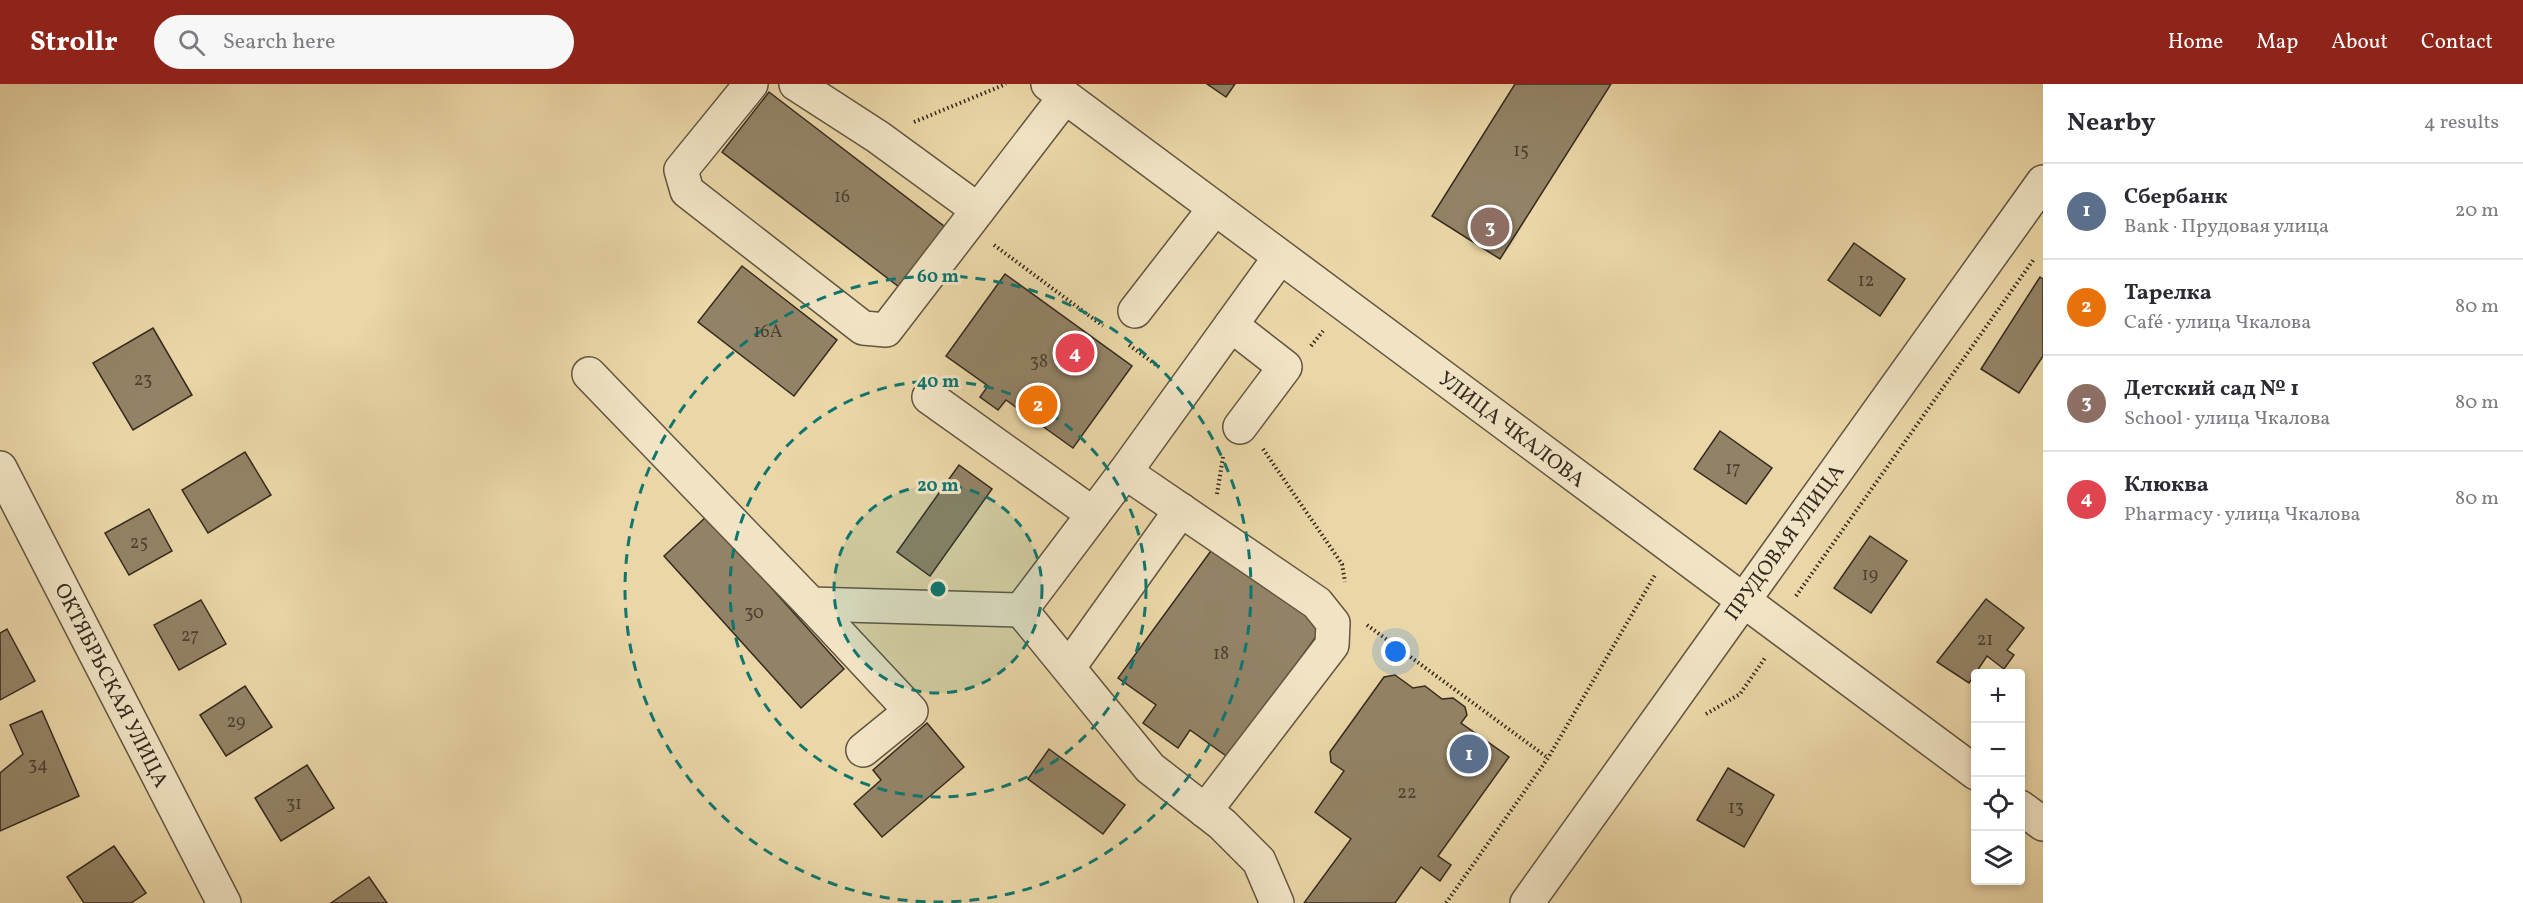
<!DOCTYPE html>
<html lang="en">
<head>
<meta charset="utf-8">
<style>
  :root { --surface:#fff; --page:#f7f7f7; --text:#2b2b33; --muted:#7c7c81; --line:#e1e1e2; --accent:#8f2418 }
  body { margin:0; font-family:Vollkorn,serif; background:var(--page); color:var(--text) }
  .controls { position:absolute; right:18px; bottom:18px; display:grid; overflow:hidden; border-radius:6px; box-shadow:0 3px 9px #0003 }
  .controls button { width:54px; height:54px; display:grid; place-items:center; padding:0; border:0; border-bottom:2px solid var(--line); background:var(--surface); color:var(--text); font:30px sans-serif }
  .you { position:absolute; left:1396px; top:568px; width:21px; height:21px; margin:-15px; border:4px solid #fff; border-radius:50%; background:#1a73e8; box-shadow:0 0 0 9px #1a73e833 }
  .badge { display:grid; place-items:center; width:39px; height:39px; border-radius:50%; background:var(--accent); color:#fff; font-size:20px; font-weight:700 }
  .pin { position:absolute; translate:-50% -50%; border:3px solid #fff; box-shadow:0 2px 6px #0006 }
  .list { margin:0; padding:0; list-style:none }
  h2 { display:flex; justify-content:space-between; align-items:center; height:78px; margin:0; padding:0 24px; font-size:26px }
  h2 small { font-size:20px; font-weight:400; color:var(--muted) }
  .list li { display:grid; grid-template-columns:39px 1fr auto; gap:18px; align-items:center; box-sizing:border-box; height:96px; padding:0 24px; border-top:2px solid var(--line) }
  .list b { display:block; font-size:22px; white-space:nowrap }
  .list p { margin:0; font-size:20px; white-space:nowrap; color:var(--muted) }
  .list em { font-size:20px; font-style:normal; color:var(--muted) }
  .icon { flex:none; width:33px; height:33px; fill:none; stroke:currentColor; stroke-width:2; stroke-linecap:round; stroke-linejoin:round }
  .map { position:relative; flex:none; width:2043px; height:819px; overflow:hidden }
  header { display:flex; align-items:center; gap:36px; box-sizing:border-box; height:84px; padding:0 30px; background:var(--accent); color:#fff }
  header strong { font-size:28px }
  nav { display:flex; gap:33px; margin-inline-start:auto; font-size:21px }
  .search { width:420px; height:54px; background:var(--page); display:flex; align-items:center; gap:15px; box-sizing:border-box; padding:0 21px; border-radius:33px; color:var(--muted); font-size:22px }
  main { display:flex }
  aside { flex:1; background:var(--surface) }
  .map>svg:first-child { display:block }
  .building { fill:#938366; stroke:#352a20; stroke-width:1.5 }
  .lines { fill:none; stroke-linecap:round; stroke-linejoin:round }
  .minor-casing { stroke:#625542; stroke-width:36 }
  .path { stroke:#352a20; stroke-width:4; stroke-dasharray:1.5 3; stroke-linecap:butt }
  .minor { stroke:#f1e4c5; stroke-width:33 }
  .ring { fill:none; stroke:#0f766e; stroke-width:3; stroke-dasharray:10 8 }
  .labels { text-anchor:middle; stroke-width:6; stroke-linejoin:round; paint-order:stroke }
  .number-label { font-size:18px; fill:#4c4032 }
  .street-label { font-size:21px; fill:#352a20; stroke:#f1e4c5 }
  .centre { fill:#0f766e; stroke:#f1e4c5; stroke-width:3 }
  .ring-label { font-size:18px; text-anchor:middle; font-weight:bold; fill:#0f766e; stroke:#f1e4c5; stroke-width:6; stroke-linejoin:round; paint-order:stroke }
</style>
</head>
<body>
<header>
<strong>Strollr</strong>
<div class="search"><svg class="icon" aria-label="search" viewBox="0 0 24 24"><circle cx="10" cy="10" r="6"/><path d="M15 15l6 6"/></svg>Search here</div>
<nav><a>Home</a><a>Map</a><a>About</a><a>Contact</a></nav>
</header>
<main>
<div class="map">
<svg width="2043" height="819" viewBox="0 0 2043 819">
  <rect width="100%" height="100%" fill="#ead6a6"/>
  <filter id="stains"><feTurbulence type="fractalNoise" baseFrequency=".00333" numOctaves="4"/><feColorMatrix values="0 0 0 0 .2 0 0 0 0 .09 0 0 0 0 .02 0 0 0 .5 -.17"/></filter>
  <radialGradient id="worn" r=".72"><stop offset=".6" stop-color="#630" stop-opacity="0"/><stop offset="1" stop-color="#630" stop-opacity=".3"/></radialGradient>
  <g class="building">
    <polygon points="1207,0 1235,0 1226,13"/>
    <polygon points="1515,0 1611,0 1500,175 1432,132"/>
    <polygon points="769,8 949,146 903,206 722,68"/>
    <polygon points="1854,159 1905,195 1880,232 1828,196"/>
    <polygon points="742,182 837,256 794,312 698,238"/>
    <polygon points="1005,190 1132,282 1073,364 1006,316 998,326 980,313 988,302 946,272"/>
    <polygon points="2040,193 2043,195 2043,272 2019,309 1981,285"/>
    <polygon points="153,244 192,311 133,346 93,279"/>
    <polygon points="1720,347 1772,384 1746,420 1694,385"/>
    <polygon points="245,368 271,411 208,449 182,406"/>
    <polygon points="959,381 992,405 930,492 897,468"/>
    <polygon points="149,425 172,467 129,491 105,449"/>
    <polygon points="707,432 844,585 801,624 664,472"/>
    <polygon points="1870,452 1907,477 1871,529 1834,504"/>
    <polygon points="1213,464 1323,543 1229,674 1190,646 1178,664 1143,639 1156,621 1118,594"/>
    <polygon points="1986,515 2024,544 2007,566 2014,571 2004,585 1987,572 1969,599 1937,578"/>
    <polygon points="201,516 226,560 179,586 154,541"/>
    <polygon points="7,545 35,597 0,616 0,549"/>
    <polygon points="1395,591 1413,604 1425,602 1442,615 1453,614 1465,623 1467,631 1461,639 1509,673 1438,772 1451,781 1440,797 1421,783 1395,819 1304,819 1351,755 1315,728 1344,687 1331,678 1330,668 1384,593"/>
    <polygon points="245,602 272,643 226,672 200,631"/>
    <polygon points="42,627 79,712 0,747 0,689 23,670 10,641"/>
    <polygon points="927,639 964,683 882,753 854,720 881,696 873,686"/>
    <polygon points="1049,665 1125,721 1103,750 1028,695"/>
    <polygon points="307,681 334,724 281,757 255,714"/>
    <polygon points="1728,684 1774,711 1744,763 1697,736"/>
    <polygon points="114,762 146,809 131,819 84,819 67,793"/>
    <polygon points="369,793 387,819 331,819"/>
  </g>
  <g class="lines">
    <defs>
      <g id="minor">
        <polyline points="751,0 681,86 687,107 863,244 886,246 1065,13"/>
        <polyline points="796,0 878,53 978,126"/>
        <polyline points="1048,0 1976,689"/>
        <polyline points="1135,227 1215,124"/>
        <polyline points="1231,241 1285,283 1240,343"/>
        <polyline points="589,290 811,520 1021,526 1125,388 1280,173"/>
        <polyline points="929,313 1093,430"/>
        <polyline points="0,384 224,819"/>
        <polyline points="1125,388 1317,519 1333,539 1332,561 1205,727"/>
        <polyline points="811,520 911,627 863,666"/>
        <polyline points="1021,526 1150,684 1222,740 1259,777 1277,819"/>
        <polyline points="1069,583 1181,426"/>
        <polyline points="2020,723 2043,740"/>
        <polyline points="1527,819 2043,98"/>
      </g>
    </defs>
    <use href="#minor" class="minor-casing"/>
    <g class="path">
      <polyline points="914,38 1006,0"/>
      <polyline points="994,161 1103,242"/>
      <polyline points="1129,261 1159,283"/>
      <polyline points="1311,262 1323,247"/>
      <polyline points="1263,365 1342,480 1345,498"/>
      <polyline points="1217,410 1223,373"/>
      <polyline points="1796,512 2034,175"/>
      <polyline points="1367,541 1548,674"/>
      <polyline points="1706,630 1740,610 1765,574"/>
      <polyline points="1446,819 1548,674 1655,491"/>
    </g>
    <use href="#minor" class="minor"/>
  </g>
  <circle cx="938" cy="505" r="104" fill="#0f766e" fill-opacity=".12"/>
  <g class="ring">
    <circle cx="938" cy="505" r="104"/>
    <circle cx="938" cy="505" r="208"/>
    <circle cx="938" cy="505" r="313"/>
  </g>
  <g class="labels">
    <g class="number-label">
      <text x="1521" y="72">15</text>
      <text x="842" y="118">16</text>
      <text x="1866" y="202">12</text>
      <text x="768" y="253">16А</text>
      <text x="1039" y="283">38</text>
      <text x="143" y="301">23</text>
      <text x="1733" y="390">17</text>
      <text x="139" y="464">25</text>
      <text x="1870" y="496">19</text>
      <text x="754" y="534">30</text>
      <text x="190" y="557">27</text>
      <text x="1985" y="561">21</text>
      <text x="1221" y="575">18</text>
      <text x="236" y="643">29</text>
      <text x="38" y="686">34</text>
      <text x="1407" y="714">22</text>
      <text x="294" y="725">31</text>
      <text x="1736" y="729">13</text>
    </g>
    <g class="street-label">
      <text transform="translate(1512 345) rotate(37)" y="7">УЛИЦА ЧКАЛОВА</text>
      <text transform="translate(1784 458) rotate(-54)" y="7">ПРУДОВАЯ УЛИЦА</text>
      <text transform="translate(112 601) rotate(63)" y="7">ОКТЯБРЬСКАЯ УЛИЦА</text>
    </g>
  </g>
  <circle cx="938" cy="505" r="9" class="centre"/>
  <g class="ring-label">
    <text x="938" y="198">60 m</text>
    <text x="938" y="303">40 m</text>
    <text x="938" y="407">20 m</text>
  </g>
  <rect width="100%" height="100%" filter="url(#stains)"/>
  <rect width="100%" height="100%" fill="url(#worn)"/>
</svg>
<div class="controls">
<button>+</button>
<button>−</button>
<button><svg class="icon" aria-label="locate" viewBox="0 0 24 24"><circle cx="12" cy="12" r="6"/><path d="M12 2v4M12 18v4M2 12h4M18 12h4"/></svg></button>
<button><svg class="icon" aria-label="layers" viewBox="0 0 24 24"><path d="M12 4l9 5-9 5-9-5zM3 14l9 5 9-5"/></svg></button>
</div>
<div class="you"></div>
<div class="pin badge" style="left:1469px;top:670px;background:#5c6f8a">1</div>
<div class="pin badge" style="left:1038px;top:321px;background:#e8710a">2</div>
<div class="pin badge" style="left:1490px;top:143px;background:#8d6e63">3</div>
<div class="pin badge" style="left:1075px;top:269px;background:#e0444e">4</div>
</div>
<aside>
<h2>Nearby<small>4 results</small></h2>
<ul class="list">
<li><span class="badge" style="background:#5c6f8a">1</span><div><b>Сбербанк</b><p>Bank · Прудовая улица</p></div><em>20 m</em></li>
<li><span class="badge" style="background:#e8710a">2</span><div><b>Тарелка</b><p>Café · улица Чкалова</p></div><em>80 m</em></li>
<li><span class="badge" style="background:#8d6e63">3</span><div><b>Детский сад № 1</b><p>School · улица Чкалова</p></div><em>80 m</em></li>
<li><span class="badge" style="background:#e0444e">4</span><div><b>Клюква</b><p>Pharmacy · улица Чкалова</p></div><em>80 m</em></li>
</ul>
</aside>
</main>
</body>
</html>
